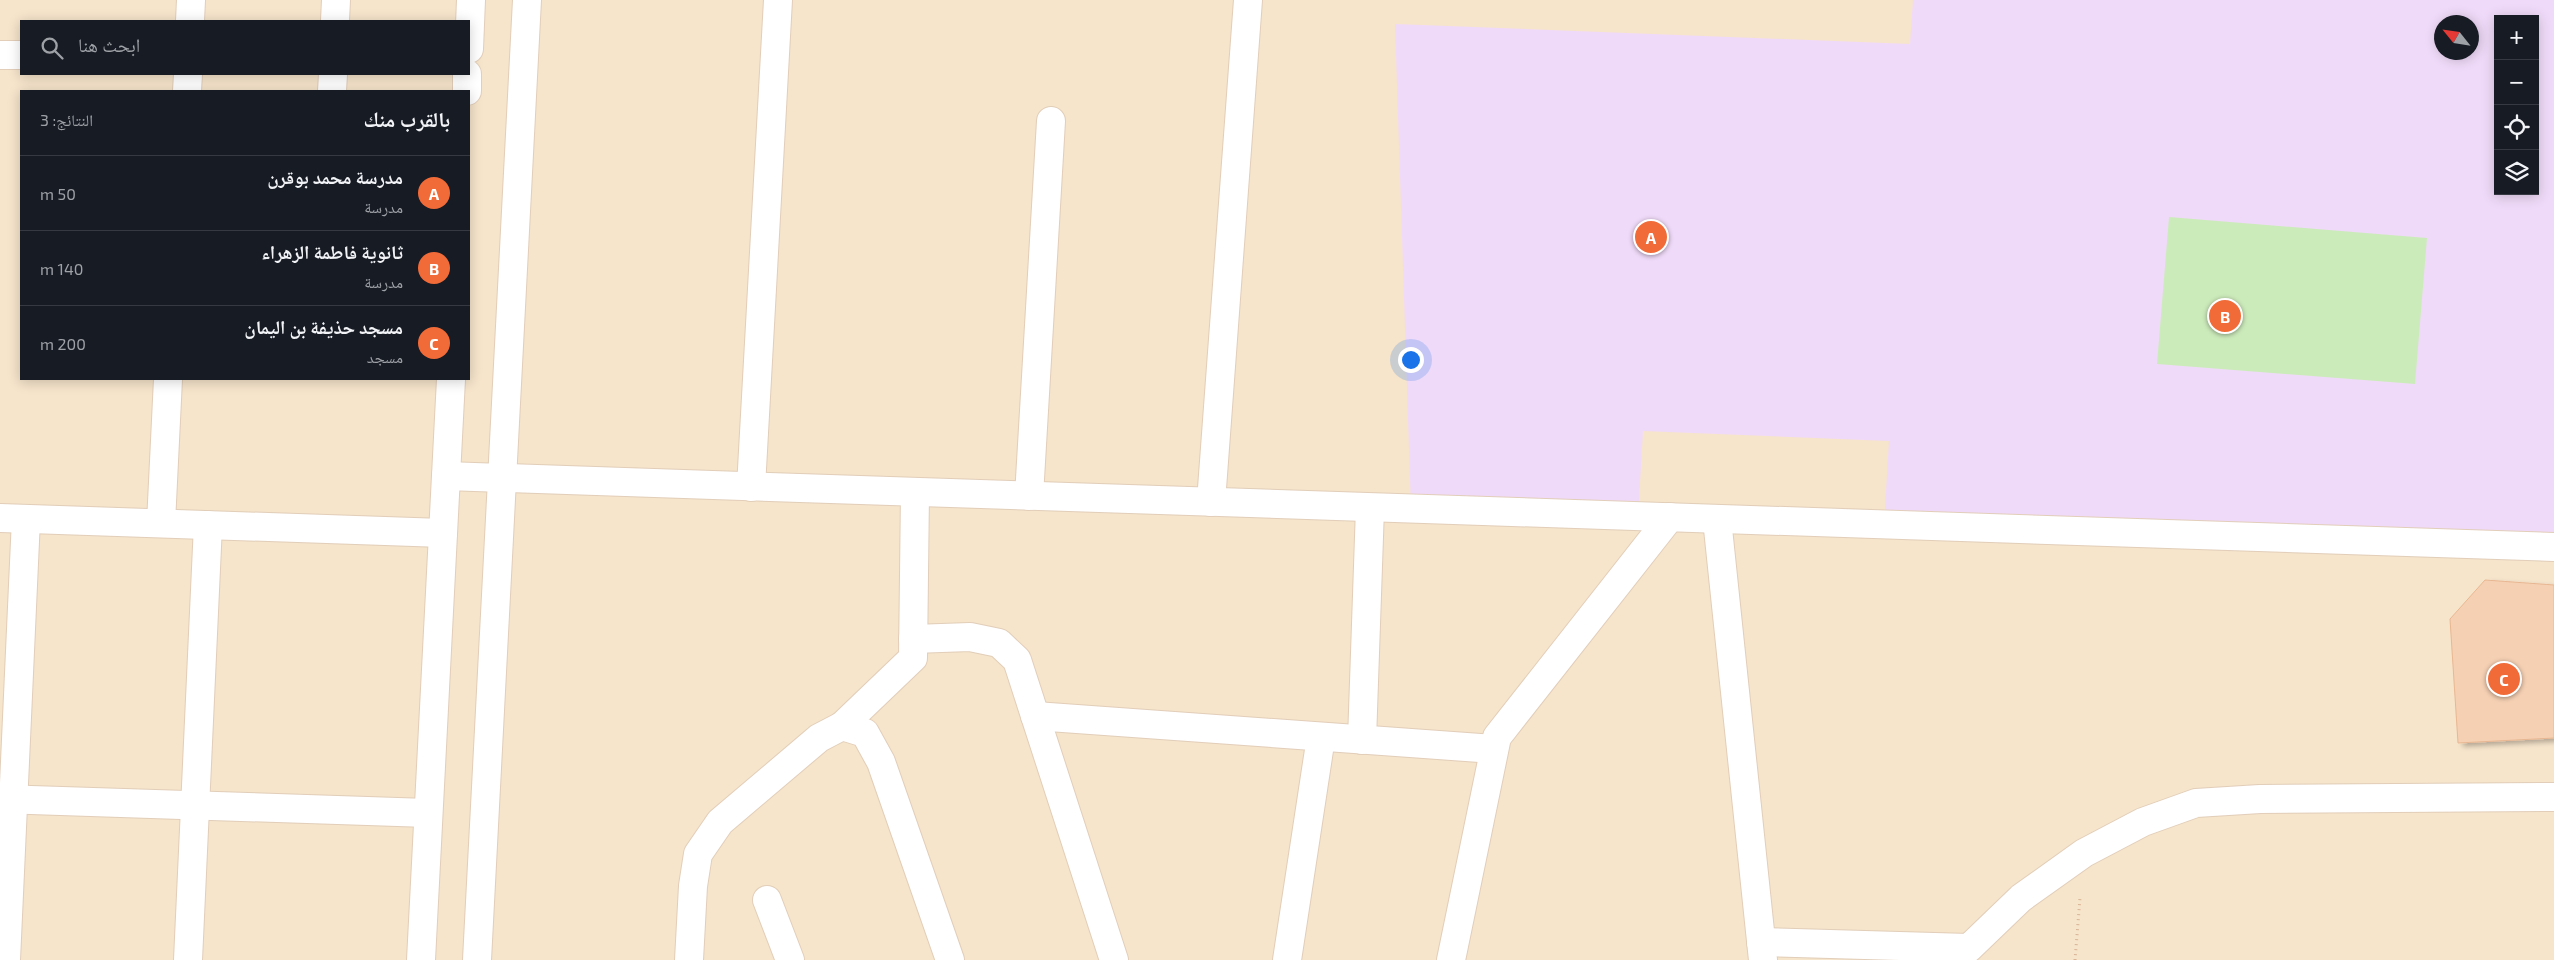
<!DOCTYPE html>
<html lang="ar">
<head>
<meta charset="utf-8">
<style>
  :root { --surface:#171b24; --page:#20242c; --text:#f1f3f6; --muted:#9ea1a6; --line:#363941; --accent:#f16b38 }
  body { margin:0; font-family:"Exo 2","Noto Naskh Arabic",sans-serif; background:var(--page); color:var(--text); direction:rtl }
  .controls { position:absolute; right:15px; top:15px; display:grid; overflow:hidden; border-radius:0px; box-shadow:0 2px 12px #0003 }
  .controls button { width:45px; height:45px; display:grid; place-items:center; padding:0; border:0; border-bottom:1px solid var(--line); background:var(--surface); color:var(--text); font:25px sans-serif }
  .compass { position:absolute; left:2434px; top:15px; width:45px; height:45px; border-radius:50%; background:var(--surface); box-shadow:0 2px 12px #0003; rotate:300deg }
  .you { position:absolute; left:1410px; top:359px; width:18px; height:18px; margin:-12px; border:4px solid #fff; border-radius:50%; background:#1a73e8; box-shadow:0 0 0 8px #1a73e833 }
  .badge { display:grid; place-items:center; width:32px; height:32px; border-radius:50%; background:var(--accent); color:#fff; font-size:16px; font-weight:700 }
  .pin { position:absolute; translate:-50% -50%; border:2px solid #fff; box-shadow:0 1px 5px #0006 }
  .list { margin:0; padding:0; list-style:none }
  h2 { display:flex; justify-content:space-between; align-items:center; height:65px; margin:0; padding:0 20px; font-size:21px }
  h2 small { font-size:16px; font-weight:400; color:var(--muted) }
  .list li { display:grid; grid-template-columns:32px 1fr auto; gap:15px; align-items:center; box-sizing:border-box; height:75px; padding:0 20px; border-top:1px solid var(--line) }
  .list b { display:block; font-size:19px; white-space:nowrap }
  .list p { margin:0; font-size:16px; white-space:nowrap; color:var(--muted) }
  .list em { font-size:16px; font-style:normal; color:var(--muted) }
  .icon { flex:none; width:28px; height:28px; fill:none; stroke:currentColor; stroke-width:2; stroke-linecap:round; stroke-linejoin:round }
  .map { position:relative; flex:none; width:2554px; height:960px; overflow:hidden; direction:ltr }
  .search { position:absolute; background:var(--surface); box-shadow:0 2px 12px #0003; left:20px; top:20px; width:450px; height:55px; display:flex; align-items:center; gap:12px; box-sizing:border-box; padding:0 18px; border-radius:0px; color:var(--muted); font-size:19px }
  .panel { position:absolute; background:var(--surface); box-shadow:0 2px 12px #0003; left:20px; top:90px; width:450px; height:290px; border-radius:0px; direction:rtl }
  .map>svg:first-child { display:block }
  .residential { fill:#f6e4cb; fill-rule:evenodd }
  .education { fill:#f0daf9; fill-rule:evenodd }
  .green { fill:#ccebbb }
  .building { fill:#f5d0b3; stroke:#e8b792; filter:url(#shadow) }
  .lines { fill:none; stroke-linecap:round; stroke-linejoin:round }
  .minor-casing { stroke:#e2ceb9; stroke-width:30 }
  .path { stroke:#d9b496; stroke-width:3; stroke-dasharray:1 4; stroke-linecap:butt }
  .minor { stroke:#fff; stroke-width:28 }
</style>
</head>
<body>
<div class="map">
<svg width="2554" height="960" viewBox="0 0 2554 960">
  <defs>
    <filter id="shadow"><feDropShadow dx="5.5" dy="3" stdDeviation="2.5" flood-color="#0004"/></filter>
  </defs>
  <rect width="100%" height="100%" fill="#fef3dd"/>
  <path class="residential" d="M 0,0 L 2554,0 L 2554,960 L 0,960 ZM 2498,19 L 2535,19 L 2535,191 L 2498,191 ZM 21,21 L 469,21 L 469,74 L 21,74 ZM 2442,22 L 2472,22 L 2472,52 L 2442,52 ZM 21,91 L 469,91 L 469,379 L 21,379 Z"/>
  <path class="education" d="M 1913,0 L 2554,0 L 2554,547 L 1884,525 L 1889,441 L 1643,431 L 1638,517 L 1411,509 L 1395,24 L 1910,44 ZM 2498,19 L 2535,19 L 2535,191 L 2498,191 ZM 2442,22 L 2472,22 L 2472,52 L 2442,52 Z"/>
  <polygon class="green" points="2169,217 2427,238 2415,384 2157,364"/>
  <polygon class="building" points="2485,580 2554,585 2554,738 2458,743 2450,619"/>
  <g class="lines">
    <defs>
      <g id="minor">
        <polyline points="190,21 191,0"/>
        <polyline points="335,21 336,0"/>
        <polyline points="469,49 471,0"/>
        <polyline points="0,55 21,55"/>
        <polyline points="187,91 188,74"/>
        <polyline points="332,91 333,74"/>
        <polyline points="467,91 467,74"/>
        <polyline points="446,476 2554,547"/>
        <polyline points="751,487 778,0"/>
        <polyline points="1029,496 1051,121"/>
        <polyline points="1211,502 1248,0"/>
        <polyline points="0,518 443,533"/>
        <polyline points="1717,519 1763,960"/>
        <polyline points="161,523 168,379"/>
        <polyline points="913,639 970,637 999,643 1017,660 1114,960"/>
        <polyline points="1035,716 1494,749"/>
        <polyline points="842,726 913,658 915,492"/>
        <polyline points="1362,740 1370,508"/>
        <polyline points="0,799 428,813"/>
        <polyline points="767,900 790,960"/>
        <polyline points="1761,942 1969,948 2021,898 2084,853 2143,822 2196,803 2260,799 2554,797"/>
        <polyline points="6,960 26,519"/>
        <polyline points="188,960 208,525"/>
        <polyline points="421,960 451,379"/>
        <polyline points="477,960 527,0"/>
        <polyline points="689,960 693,886 698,854 720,822 819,738 842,726 865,733 881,762 950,960"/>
        <polyline points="1287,960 1321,737"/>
        <polyline points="1451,960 1497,737 1670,517"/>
      </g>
    </defs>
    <use href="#minor" class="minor-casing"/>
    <polyline class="path" points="2075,960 2080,898"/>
    <use href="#minor" class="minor"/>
  </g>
</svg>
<div class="controls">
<button>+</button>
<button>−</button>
<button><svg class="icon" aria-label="locate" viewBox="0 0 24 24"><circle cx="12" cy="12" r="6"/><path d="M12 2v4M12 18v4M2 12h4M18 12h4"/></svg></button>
<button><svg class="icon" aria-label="layers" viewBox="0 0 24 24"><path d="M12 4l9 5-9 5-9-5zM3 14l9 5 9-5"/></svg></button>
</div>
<svg class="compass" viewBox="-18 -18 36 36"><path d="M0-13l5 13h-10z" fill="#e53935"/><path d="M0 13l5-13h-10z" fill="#9ea1a6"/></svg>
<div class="you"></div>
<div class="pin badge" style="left:1651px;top:237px">A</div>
<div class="pin badge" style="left:2225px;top:316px">B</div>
<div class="pin badge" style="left:2504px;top:679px">C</div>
<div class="search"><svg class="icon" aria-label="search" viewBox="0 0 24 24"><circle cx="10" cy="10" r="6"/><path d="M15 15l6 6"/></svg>ابحث هنا</div>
<section class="panel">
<h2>بالقرب منك<small>النتائج: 3</small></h2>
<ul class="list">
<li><span class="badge">A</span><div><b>مدرسة محمد بوقرن</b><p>مدرسة</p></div><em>50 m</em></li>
<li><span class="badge">B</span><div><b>ثانوية فاطمة الزهراء</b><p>مدرسة</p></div><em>140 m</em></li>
<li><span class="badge">C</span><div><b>مسجد حذيفة بن اليمان</b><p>مسجد</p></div><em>200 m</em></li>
</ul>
</section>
</div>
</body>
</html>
